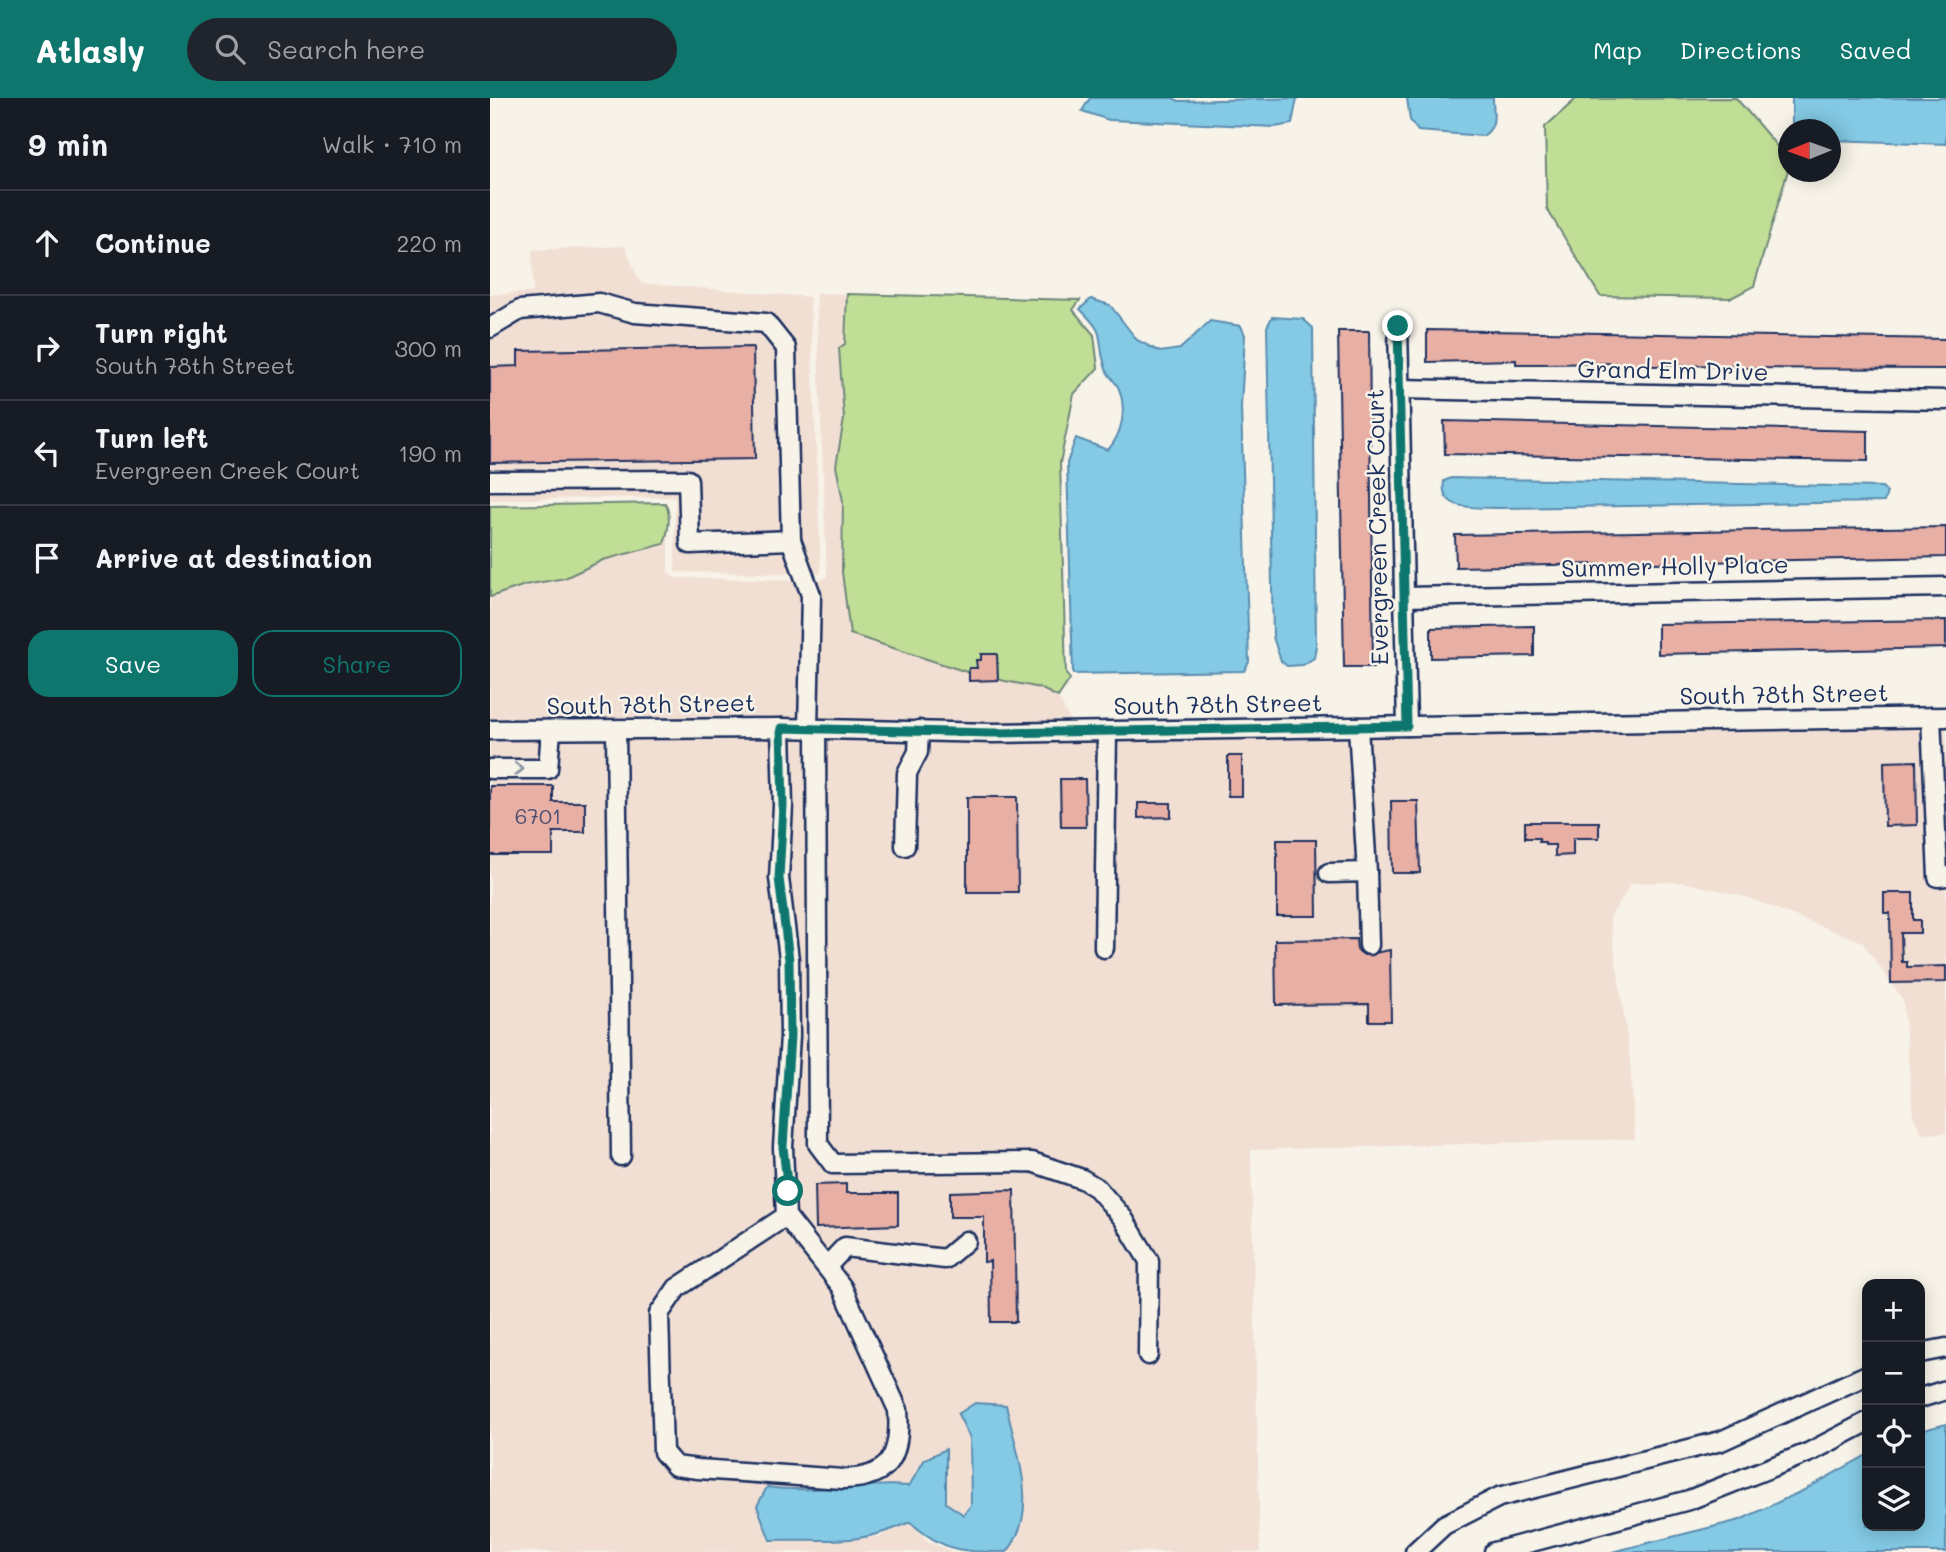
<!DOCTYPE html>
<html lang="en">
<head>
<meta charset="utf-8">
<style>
  :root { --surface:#171b24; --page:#20242c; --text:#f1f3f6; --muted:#9ea1a6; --line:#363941; --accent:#0f766e }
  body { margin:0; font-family:Mali,sans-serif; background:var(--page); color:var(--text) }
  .controls { position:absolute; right:21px; bottom:21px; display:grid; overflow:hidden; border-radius:14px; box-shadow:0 4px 18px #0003 }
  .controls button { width:63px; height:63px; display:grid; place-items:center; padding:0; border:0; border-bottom:2px solid var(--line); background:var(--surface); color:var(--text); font:35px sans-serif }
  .compass { position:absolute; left:1288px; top:21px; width:63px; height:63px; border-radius:50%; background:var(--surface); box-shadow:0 4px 18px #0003; rotate:269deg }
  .stop { position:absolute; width:21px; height:21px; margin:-16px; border:5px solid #0f766e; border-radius:50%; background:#fff }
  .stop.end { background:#0f766e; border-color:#fff; box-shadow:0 2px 7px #0008 }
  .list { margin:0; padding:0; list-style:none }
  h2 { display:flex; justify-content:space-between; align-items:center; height:91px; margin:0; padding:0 28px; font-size:30px }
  h2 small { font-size:23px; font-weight:400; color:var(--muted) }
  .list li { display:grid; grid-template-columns:46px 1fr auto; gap:21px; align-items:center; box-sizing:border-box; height:105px; padding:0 28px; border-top:2px solid var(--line) }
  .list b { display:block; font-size:26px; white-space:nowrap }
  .list p { margin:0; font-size:23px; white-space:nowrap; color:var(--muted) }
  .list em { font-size:23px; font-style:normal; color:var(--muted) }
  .actions { display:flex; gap:14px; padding:21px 28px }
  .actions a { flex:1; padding:16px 0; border:2px solid var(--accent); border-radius:21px; text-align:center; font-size:24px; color:var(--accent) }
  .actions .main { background:var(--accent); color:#fff }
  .icon { flex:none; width:38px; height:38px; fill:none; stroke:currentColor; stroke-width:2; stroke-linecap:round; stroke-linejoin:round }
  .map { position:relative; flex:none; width:1456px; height:1454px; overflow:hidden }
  header { display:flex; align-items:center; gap:42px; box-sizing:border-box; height:98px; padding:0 35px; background:var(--accent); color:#fff }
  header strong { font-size:33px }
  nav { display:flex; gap:38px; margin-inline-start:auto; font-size:24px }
  .search { width:490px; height:63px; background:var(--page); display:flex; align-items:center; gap:18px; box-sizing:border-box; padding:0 24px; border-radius:38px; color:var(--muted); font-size:26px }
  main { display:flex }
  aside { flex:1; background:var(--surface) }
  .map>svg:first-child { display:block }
  .built { fill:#f2dfd4 }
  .green { fill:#c1de96; stroke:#6e867a; stroke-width:2 }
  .water { fill:#84cae5; stroke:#5a8caf; stroke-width:2 }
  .building { fill:#e8afa4; stroke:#1b2f5e; stroke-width:2 }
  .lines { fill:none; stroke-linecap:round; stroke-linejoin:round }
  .minor-casing { stroke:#1b2f5e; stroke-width:23 }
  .minor { stroke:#f7f3e8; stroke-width:18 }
  .oneway { stroke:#8991a3 }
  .route { stroke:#0f766e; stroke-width:9 }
  .labels { text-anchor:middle; stroke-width:5; stroke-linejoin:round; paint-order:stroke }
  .number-label { font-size:21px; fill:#4e4f70 }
  .street-label { font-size:24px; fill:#1b2f5e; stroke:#f7f3e8 }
</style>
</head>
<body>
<header>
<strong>Atlasly</strong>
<div class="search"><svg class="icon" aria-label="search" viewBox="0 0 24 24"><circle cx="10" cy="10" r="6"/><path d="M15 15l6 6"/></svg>Search here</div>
<nav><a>Map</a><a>Directions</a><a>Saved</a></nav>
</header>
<main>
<aside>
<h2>9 min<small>Walk · 710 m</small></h2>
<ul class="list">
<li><svg class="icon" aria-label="ahead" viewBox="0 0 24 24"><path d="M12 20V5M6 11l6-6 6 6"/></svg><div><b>Continue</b></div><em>220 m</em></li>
<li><svg class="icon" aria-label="right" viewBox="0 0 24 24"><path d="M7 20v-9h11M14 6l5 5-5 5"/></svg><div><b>Turn right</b><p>South 78th Street</p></div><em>300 m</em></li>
<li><svg class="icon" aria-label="left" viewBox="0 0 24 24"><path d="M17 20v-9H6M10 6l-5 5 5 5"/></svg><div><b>Turn left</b><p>Evergreen Creek Court</p></div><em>190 m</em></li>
<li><svg class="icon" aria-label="arrive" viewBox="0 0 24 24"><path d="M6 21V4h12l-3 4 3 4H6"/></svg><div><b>Arrive at destination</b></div></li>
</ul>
<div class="actions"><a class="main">Save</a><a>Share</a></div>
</aside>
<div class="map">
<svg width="1456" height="1454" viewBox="0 0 1456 1454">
  <rect width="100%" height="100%" fill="#f7f3e8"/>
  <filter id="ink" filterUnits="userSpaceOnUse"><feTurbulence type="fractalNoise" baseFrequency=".0143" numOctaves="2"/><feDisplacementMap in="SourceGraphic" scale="14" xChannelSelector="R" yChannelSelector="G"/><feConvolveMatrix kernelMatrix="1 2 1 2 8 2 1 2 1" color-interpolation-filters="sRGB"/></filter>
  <g filter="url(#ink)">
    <g class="built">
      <polygon points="135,148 150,185 320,199 331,476 185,474 185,399 0,402 0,197 43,194 42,152"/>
      <polygon points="326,195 357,196 355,246 349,250 354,321 346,368 353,403 352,474 360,536 485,577 550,590 568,599 582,626 0,626 0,499 3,497 35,487 75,480 113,462 174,446 178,435 178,474 185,480 331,482 337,479"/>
      <polygon points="1456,626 1456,1035 1432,1036 1423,1018 1413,902 1372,844 1253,798 1192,784 1141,785 1120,820 1140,960 1145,1041 761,1052 770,1454 517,1454 530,1438 535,1391 523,1340 468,1316 480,1340 481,1407 474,1417 456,1405 455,1351 435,1361 419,1388 389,1386 302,1393 277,1389 281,1442 388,1439 420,1424 439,1444 464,1454 0,1454 0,640"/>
    </g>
    <g class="green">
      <polygon points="1246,0 1298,61 1298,72 1264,188 1241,200 1110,198 1057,111 1055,29 1086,1"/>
      <polygon points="357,196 590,202 583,212 604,237 608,270 584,296 570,365 576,576 580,581 568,599 550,590 486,577 360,536 352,474 353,403 346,368 354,321 349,250 355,246"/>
      <path d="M 175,405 C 182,417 178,434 174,446 L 113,462 L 75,480 L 35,487 L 0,499 L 0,408 Z"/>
    </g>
    <g class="water">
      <polygon points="600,0 683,0 689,3 807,0 802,26 785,29 619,22 592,13"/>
      <path d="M 917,0 L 1003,0 C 1003,16 1008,28 993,38 L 928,33 L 920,22 Z"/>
      <polygon points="1302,0 1456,0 1456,46 1341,42 1340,32 1305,31 1302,25"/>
      <path d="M 601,201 L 620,207 L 647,242 L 670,254 L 690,251 L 720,223 L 751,228 L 755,237 L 751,309 L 759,564 L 754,573 L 583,576 L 577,365 L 586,340 L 618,352 C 632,336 637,313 629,291 C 626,283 617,278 615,268 C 605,235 619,240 590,211 Z"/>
      <polygon points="782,219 813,221 823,230 826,548 824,560 813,567 797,568 791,563 783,539 777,229"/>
      <path d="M 961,380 L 1392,389 L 1397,394 L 1394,404 L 1008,410 C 986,409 949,414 954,383 Z"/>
      <path d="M 485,1305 L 516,1307 C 526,1354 551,1413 517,1454 C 472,1454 454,1454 420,1424 C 366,1449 337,1440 280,1442 L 267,1408 L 277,1389 C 324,1396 371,1384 419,1388 L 435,1361 L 456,1351 L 456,1405 L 474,1417 L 481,1407 L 480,1340 L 468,1316 Z"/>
      <polygon points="1456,1326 1456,1454 1122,1454 1250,1422 1312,1393 1377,1357 1377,1428 1430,1428 1430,1333"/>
    </g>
    <g class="building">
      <polygon points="937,232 1456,241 1456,271 1249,270 1249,267 1160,268 1138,268 1138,265 1049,266 1026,266 1026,262 937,264"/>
      <polygon points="848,233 879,233 883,569 854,569"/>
      <polygon points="263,249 265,361 0,365 0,269 28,268 28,253"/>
      <polygon points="954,323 1378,333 1378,363 955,356"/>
      <polygon points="1456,429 1456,459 966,469 965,437"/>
      <polygon points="1456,522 1456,550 1168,556 1168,526"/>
      <polygon points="1044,528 1044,558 941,560 941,530"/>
      <polygon points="491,556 507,556 508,582 479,583 479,570 487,570 486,562 491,562"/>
      <rect x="738" y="658" width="14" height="40"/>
      <polygon points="1426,663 1427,727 1395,728 1394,664"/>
      <polygon points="570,681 595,681 596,729 571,729"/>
      <polygon points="0,688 63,688 63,704 95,704 95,734 63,734 63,757 0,757"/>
      <polygon points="477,699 527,699 528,794 477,794"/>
      <polygon points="901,703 928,703 930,775 902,775"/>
      <polygon points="648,705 681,705 681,719 648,720"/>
      <polygon points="1035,724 1109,724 1109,740 1083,740 1083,757 1065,758 1065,747 1055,747 1055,744 1049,744 1049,740 1035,740"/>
      <polygon points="787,742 826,742 827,818 787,818"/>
      <polygon points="1394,795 1423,795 1423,822 1430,822 1430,835 1411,835 1412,864 1417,864 1417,869 1456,868 1456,884 1401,885 1400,815 1394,815"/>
      <polygon points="866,841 867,852 874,857 900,852 901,923 879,923 879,906 786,907 785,842"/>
      <polygon points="356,1086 356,1095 408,1095 408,1127 326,1130 325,1087"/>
      <polygon points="524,1092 526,1224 501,1224 500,1163 494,1164 494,1119 460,1119 460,1094"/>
    </g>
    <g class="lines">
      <defs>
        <g id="minor">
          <polyline points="908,228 917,628"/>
          <polyline points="0,230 30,212 109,205 145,215 276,225 296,250 301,442 321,497 318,630"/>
          <polyline points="909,291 1456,302"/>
          <polyline points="0,383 198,382 200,446 301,442"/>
          <polyline points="914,499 1456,489"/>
          <polyline points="1441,619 1448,779 1456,778"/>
          <path d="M 291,630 L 293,708 L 289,780 L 299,861 L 300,938 L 293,1049 L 296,1118 L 187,1190 L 169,1216 L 173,1354 L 185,1368 L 208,1371 L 353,1381 C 401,1380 411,1357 408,1312 L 352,1189 L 296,1118"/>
          <polyline points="326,631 328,1046 343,1066 542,1064 592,1081 607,1090 633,1120 659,1163 658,1257"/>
          <polyline points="0,632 291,630 503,635 1456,619"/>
          <polyline points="126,632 131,1058"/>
          <polyline points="0,671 58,671 61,632"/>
          <polyline points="415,748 417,675 428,654 429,632"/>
          <polyline points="877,774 879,847"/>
          <polyline points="839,775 877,774 868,629"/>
          <polyline points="614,850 617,633"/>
          <polyline points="338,1167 355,1149 455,1161 476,1143"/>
          <polyline points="1430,1255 1456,1250"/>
          <polyline points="1430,1300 1456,1292"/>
          <polyline points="925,1454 954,1427 1009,1399 1231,1343 1377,1277"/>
          <polyline points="1004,1454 1199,1402 1320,1354 1377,1324"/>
        </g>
      </defs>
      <use href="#minor" class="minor-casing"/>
      <use href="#minor" class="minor"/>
    </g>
    <defs><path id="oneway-chevron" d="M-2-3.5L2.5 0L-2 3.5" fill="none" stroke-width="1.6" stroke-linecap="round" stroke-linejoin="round" transform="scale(1.75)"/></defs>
    <use class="oneway" href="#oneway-chevron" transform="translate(29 671)"/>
  </g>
  <g class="lines" filter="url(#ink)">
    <polyline class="route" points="298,1093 293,1049 300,938 299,862 289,780 293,708 291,630 503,635 917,628 908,228"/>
  </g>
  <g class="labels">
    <g class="number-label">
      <text x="48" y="726">6701</text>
    </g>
    <g class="street-label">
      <text transform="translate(1183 273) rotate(1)" y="8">Grand Elm Drive</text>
      <text transform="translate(888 429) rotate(-91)" y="8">Evergreen Creek Court</text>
      <text transform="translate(1185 469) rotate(-1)" y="8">Summer Holly Place</text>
      <text transform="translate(1294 597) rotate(-1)" y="8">South 78th Street</text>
      <text transform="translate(161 607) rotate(-1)" y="8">South 78th Street</text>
      <text transform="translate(728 607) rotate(-1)" y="8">South 78th Street</text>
    </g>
  </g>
</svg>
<div class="controls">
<button>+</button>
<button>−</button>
<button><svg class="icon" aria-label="locate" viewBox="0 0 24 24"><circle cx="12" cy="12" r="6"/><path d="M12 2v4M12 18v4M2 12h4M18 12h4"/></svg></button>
<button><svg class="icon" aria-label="layers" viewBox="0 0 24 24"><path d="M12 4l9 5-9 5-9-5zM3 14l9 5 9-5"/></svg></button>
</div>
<svg class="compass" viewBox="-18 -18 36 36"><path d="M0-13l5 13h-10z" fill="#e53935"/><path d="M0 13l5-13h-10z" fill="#9ea1a6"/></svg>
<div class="stop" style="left:298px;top:1093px"></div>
<div class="stop end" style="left:908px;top:228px"></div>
</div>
</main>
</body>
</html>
